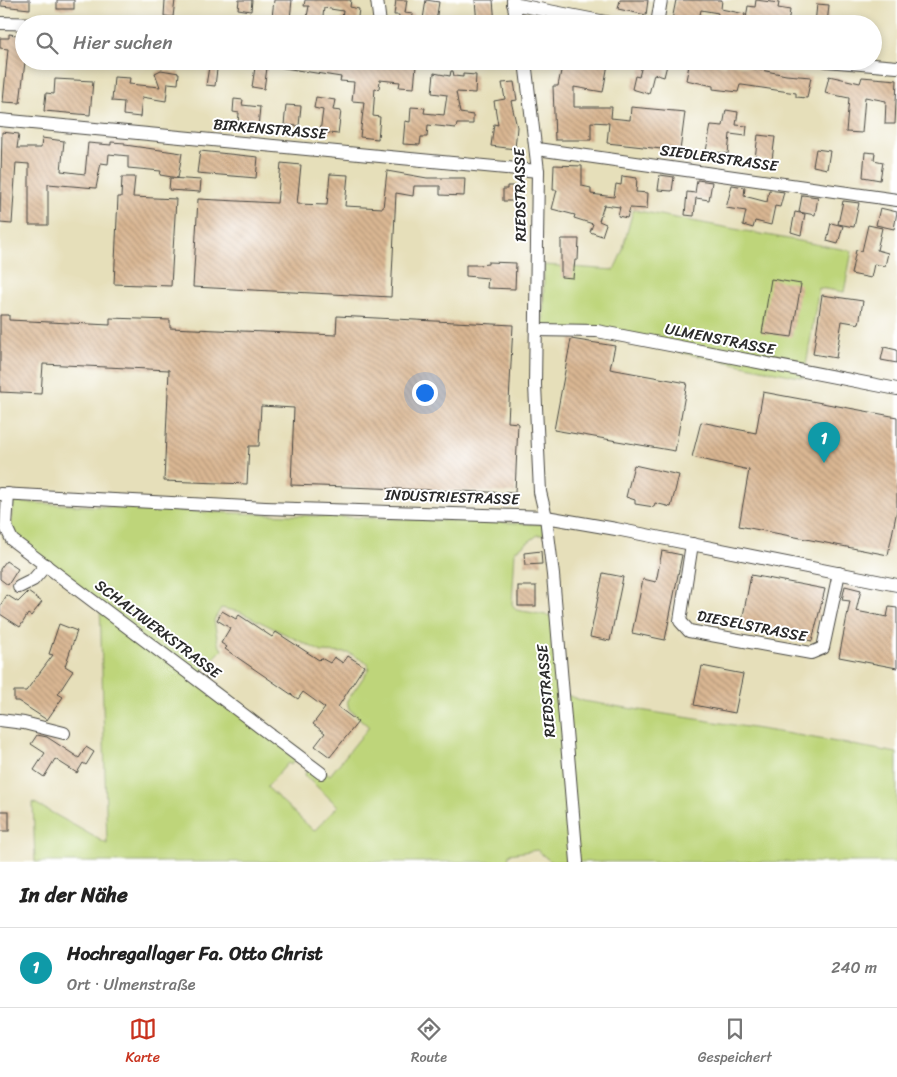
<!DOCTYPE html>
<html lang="de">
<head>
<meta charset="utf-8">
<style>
  :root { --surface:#fff; --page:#f6f6f6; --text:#222; --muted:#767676; --line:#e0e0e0; --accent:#c8321e }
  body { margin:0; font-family:Sriracha,sans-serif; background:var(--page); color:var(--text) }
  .you { position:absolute; left:424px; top:392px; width:18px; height:18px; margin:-12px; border:4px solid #fff; border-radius:50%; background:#1a73e8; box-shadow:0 0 0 8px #1a73e833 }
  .badge { display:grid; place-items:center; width:32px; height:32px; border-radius:50%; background:var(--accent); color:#fff; font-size:16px; font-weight:700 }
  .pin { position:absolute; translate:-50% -41px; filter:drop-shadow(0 1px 2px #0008) }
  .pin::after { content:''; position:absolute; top:26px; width:18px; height:15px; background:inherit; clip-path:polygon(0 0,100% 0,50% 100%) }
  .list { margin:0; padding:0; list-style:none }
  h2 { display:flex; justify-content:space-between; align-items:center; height:65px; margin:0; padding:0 20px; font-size:21px }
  h2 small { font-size:16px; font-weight:400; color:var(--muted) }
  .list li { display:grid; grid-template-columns:32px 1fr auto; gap:15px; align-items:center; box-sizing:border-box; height:80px; padding:0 20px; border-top:1px solid var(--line) }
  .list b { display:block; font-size:19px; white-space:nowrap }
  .list p { margin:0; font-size:16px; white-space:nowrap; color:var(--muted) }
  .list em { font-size:16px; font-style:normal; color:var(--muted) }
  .icon { flex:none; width:28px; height:28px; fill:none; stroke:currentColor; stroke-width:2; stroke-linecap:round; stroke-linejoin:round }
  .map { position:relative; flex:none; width:897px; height:862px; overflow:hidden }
  .search { position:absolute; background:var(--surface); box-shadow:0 2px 8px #0003; left:15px; right:15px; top:15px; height:55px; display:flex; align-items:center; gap:12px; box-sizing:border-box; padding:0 18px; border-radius:28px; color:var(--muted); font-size:19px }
  .sheet { height:145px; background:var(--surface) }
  nav { display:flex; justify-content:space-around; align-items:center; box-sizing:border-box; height:70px; border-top:1px solid var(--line); background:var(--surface); font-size:14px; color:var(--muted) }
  nav a { display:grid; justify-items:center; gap:2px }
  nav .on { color:var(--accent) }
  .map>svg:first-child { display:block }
  .green { fill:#bed57a; stroke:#748052; fill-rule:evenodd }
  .building { fill:url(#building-back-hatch) }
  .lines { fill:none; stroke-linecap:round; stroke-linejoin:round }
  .minor-casing { stroke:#474640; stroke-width:14 }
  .minor { stroke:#fff; stroke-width:12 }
  .labels { text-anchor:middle; stroke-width:4; stroke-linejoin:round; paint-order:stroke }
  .street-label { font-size:15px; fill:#2b2b2b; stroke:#fff }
</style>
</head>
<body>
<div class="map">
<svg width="897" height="862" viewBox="0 0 897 862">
  <defs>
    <pattern id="building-back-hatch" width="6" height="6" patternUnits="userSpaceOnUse" patternTransform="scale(1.25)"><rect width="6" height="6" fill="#dab793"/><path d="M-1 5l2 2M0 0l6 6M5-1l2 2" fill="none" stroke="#b19578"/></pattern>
  </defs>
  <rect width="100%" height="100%" fill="#fff"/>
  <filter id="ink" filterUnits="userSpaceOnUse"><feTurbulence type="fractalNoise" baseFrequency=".02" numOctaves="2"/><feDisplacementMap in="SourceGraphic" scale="10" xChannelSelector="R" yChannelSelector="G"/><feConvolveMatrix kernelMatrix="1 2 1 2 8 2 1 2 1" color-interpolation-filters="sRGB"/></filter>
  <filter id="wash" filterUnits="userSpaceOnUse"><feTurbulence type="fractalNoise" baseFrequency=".0096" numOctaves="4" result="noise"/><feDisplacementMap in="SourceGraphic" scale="20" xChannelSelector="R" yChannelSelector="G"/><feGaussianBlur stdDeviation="1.12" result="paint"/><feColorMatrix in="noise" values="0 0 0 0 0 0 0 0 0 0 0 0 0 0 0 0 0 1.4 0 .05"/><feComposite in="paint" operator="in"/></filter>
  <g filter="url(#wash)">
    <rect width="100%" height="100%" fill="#e6dfba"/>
    <g class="green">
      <polygon points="633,210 852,251 844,292 819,288 804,378 592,334 543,333 544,265 614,270 622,252"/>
      <path d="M 13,502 L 207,512 L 543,524 L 544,535 L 538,535 L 515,551 L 512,604 L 516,610 L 552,616 L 559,692 L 583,701 L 803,736 L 897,753 L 897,862 L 551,862 L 537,850 L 509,854 L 508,862 L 35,862 L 33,802 L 107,844 L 100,602 L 16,539 L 11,527 ZM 221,608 L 240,612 L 322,652 L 349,653 L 367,663 L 369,669 L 347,701 L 349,709 L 369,727 L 330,775 L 313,762 L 304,775 L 338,806 L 314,831 L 267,787 L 288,763 L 291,765 L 302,751 L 204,675 L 204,668 L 222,650 L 218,643 L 214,620 Z"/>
    </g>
    <g id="blocks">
      <g class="building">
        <polygon points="1,0 30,0 30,9 1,6"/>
        <rect x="57" y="0" width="17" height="9"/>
        <polygon points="165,0 175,0 173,17 164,16"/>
        <polygon points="239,0 252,0 251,11 238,9"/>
        <polygon points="274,0 292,0 290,19 272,17"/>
        <polygon points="305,0 351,0 350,7 359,9 357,24 341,24 343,11 324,8 322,24 306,22 309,6 304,6"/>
        <polygon points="396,0 407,0 405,13 413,14 412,24 398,24 399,15 394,15"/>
        <polygon points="426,0 439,2 436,21 423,19"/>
        <polygon points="475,0 493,0 495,24 477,24"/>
        <polygon points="620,0 648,0 646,15 618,9"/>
        <polygon points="676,0 722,0 721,9 745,14 743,24 716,24 718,13 701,10 698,24 672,20"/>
        <polygon points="756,0 779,3 778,8 790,10 788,24 761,24 762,20 746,18 748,6 755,7"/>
        <polygon points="817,4 829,5 827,24 815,24"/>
        <polygon points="9,34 24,36 25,62 20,103 3,102 8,49 0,48 0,38 9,38"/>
        <polygon points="210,61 218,61 215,86 206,85"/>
        <polygon points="256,61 268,61 264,89 252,87"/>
        <polygon points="279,61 357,61 380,64 380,61 404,64 416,66 414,88 399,87 400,82 380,80 379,89 375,88 373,116 380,117 378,139 360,137 364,102 352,101 354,82 340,81 341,77 278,67"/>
        <polygon points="563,61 595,61 608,64 603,92 574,87 574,107 612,107 611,118 630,120 631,107 685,112 680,151 607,143 609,123 591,122 591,140 555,140 553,86 558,86"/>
        <polygon points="643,61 668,61 664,77 654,74 649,94 632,89 635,76 639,77"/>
        <polygon points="690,61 706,61 725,66 726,63 786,75 811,77 807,98 796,97 796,93 742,85 740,85 738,92 713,89 713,86 686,80"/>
        <polygon points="161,70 179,73 178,84 168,83 166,101 142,97 140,117 123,115 124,102 112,101 114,77 130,78 129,84 160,87 155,73"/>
        <polygon points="451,71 453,71 454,76 463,77 463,74 476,75 475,93 456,92 460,113 473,115 473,124 457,124 456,128 428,125 427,137 421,137 420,145 403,144 405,121 410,122 411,107 425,108 424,113 444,115 447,95 432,93 434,73 450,76"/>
        <polygon points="829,76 860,83 862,77 897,80 895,124 885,124 886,101 865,97 862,133 846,132 849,98 825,93"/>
        <polygon points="55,79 93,81 90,115 44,111 46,93 54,94"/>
        <polygon points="514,82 517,100 511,101 517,127 515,149 491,146 494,124 498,125 494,101 505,99 502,83"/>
        <polygon points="316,97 335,100 333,110 341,111 338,134 320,132 323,110 314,108"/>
        <polygon points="234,99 243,100 242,105 260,107 258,127 238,125 239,113 233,112"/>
        <polygon points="286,105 301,106 299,126 284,125"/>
        <polygon points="726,110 738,112 736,125 747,126 746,136 730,134 728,154 706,151 711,125 723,126"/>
        <polygon points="2,132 19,134 17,148 41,148 42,138 64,141 61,171 85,174 88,143 111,145 111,142 125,143 125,145 182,153 178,178 160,175 161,171 128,168 128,156 109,154 108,164 101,163 96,188 48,184 48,225 29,225 29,164 16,163 12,224 0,223"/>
        <polygon points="758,135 775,137 772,160 755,158"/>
        <polygon points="816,149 830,151 827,169 813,166"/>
        <polygon points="200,151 258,157 256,178 197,173"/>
        <polygon points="865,152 875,153 874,160 883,162 880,180 863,177"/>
        <polygon points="281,163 301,165 297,204 327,205 330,174 348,175 345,206 383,208 387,171 427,178 465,178 464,196 440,195 440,186 414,186 413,196 396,193 391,297 193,287 198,199 277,203"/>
        <polygon points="554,165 582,166 582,186 591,188 591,194 614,197 616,184 621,185 622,176 637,178 636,192 648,193 647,209 630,208 627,218 618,216 620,207 604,205 599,221 606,224 602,236 590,232 593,224 574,218 575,215 552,209 557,190 553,190"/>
        <polygon points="660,175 674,177 672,191 658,190"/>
        <polygon points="122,177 135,177 133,197 176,199 171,286 114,284 118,197 121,197"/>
        <polygon points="170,178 201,180 200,192 169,190"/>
        <polygon points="697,180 712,182 709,200 696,198 694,216 685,215 687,192 695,193"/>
        <polygon points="732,185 745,187 744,196 767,202 769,190 784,192 780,207 775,206 771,225 755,221 753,228 743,225 746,211 726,208"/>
        <polygon points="507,186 518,186 518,196 513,196 513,201 503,201 503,189 507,189"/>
        <polygon points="802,195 818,197 815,215 799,212"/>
        <polygon points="843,201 859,203 854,227 838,224"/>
        <polygon points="880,208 897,212 894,229 876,225"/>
        <polygon points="795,212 805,214 801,235 791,232"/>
        <polygon points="831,223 843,226 838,244 827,241"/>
        <polygon points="868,225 882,228 877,250 888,253 885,266 874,264 871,278 851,274 856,250 862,251"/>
        <polygon points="561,239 579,239 578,260 575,260 573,278 561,277"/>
        <polygon points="488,262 516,263 515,289 487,288 488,278 466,276 466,265 479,265 488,264"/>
        <polygon points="771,279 801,284 792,337 762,333"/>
        <polygon points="822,295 863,301 859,324 842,321 836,358 813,354"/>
        <polygon points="0,315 9,315 9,320 110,325 110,318 170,320 170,328 336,335 337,316 513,325 508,422 518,423 515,493 291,485 294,408 261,406 259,446 249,446 247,484 164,481 169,370 43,364 41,394 0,392"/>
        <polygon points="571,339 615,346 610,369 687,383 675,451 554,430"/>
        <polygon points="884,347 897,350 897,363 881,360"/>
        <polygon points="763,392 897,417 897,510 888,555 739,526 749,470 692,457 701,422 756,433"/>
        <polygon points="634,465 679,475 671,507 655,503 654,507 635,504 635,500 626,497"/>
        <polygon points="541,551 542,564 525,565 524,553"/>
        <polygon points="662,551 682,555 665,640 632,633 643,579 656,582"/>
        <polygon points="6,561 18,569 8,585 0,579 0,569"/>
        <polygon points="603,573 623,577 610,641 590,637"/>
        <polygon points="751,575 825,589 812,641 741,626"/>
        <rect x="518" y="586" width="18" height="20"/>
        <polygon points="845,586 861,590 856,611 887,617 889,607 897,608 897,668 839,657 850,601 842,600"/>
        <polygon points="28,592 42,602 31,616 28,614 20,627 0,614 0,606 7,595 18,602"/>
        <polygon points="222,611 236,619 239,615 272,637 276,632 319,660 321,658 330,663 334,657 343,663 348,656 364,666 338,707 358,722 330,757 315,746 325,733 313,724 325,708 303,692 298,699 225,649 227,647 221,643 230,628 217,620"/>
        <polygon points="59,624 77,631 65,666 73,671 58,694 63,697 47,720 18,701 14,701 14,691 26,691 53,655 49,654"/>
        <polygon points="702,666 743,674 735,713 694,705"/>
        <polygon points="37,735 47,737 79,758 86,747 94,752 86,765 83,763 77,773 55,759 44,777 34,770 45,753 31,744"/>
        <rect x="0" y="811" width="9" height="20"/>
      </g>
    </g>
  </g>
  <g filter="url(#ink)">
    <use href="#blocks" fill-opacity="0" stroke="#474640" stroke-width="1"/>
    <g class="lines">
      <defs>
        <g id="minor">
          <polyline points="377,0 380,24"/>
          <polyline points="513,0 517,24"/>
          <polyline points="513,4 616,24"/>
          <polyline points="0,23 48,24"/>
          <polyline points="657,24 661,0"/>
          <polyline points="525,61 538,171 535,385 540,492 546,517 553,575 577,862"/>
          <polyline points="826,61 897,67"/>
          <polyline points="0,120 538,171"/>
          <polyline points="537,149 897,200"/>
          <polyline points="536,330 597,331 897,389"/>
          <polyline points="0,494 265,508 546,517 616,529 897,585"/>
          <polyline points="8,494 6,527 12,540 321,773"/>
          <polyline points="692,544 680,621 689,631 811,653 823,648 839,573"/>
          <polyline points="19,587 33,580 46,565"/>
          <polyline points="0,720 24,723 64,733"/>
        </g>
      </defs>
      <use href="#minor" class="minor-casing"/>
      <use href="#minor" class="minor"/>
    </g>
  </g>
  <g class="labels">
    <g class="street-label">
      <text transform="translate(270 129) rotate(5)" y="5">BIRKENSTRASSE</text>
      <text transform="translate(719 158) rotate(8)" y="5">SIEDLERSTRASSE</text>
      <text transform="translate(520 195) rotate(-91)" y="5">RIEDSTRASSE</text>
      <text transform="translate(720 339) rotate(11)" y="5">ULMENSTRASSE</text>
      <text transform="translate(452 497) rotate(2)" y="5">INDUSTRIESTRASSE</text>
      <text transform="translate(752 626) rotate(11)" y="5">DIESELSTRASSE</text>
      <text transform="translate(158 629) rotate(37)" y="5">SCHALTWERKSTRASSE</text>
      <text transform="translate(546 691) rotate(-95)" y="5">RIEDSTRASSE</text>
    </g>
  </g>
</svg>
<div class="you"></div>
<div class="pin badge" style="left:824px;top:463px;background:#0f9aa8">1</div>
<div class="search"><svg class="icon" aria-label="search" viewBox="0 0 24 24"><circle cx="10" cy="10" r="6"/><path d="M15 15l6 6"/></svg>Hier suchen</div>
</div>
<section class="sheet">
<h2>In der Nähe<small></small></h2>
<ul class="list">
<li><span class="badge" style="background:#0f9aa8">1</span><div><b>Hochregallager Fa. Otto Christ</b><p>Ort · Ulmenstraße</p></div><em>240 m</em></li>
</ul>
</section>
<nav>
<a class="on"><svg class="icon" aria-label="map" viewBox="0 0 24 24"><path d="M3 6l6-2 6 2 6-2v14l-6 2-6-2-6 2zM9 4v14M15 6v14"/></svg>Karte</a>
<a><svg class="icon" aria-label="directions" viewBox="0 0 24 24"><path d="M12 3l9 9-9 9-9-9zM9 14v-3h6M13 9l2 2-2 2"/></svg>Route</a>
<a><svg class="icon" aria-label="saved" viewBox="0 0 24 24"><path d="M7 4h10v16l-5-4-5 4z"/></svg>Gespeichert</a>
</nav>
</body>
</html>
